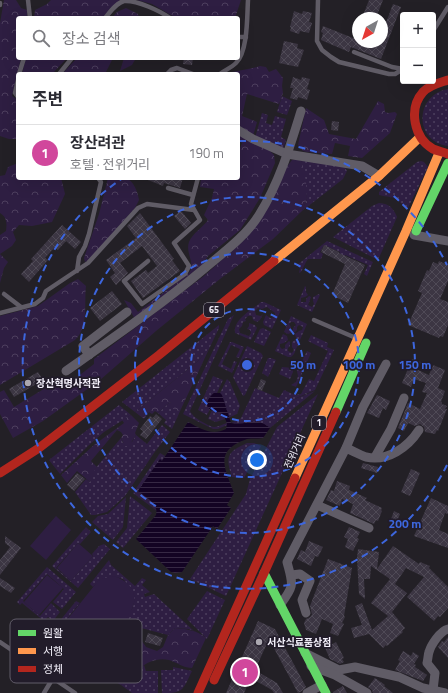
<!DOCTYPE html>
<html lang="ko">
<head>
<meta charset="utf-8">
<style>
  :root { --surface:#fff; --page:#f7f7f7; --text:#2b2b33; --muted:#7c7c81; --line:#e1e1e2; --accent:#7c3aed }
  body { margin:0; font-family:"Titillium Web","Noto Sans KR",sans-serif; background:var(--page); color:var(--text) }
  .controls { position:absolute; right:12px; top:12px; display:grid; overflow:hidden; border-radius:4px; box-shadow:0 4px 16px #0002 }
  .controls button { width:36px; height:36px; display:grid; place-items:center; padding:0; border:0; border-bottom:1px solid var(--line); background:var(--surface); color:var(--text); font:20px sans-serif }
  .compass { position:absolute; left:352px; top:12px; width:36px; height:36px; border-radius:50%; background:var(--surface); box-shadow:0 4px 16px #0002; rotate:219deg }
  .you { position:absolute; left:257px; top:460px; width:14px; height:14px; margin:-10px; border:3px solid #fff; border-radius:50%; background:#1a73e8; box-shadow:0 0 0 6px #1a73e833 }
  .badge { display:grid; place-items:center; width:26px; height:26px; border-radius:50%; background:var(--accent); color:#fff; font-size:13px; font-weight:700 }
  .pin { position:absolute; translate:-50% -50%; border:2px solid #fff; box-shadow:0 1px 4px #0006 }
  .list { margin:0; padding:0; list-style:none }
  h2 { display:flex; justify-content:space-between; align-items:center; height:52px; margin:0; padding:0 16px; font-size:17px }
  h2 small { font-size:13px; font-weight:400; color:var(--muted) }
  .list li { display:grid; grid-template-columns:26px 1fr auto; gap:12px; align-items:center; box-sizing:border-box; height:56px; padding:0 16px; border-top:1px solid var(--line) }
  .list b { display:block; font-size:15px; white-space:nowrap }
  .list p { margin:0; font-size:13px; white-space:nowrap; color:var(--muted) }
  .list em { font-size:13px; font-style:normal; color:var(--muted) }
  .icon { flex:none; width:22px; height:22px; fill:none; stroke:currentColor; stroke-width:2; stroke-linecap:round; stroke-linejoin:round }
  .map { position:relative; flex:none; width:448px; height:693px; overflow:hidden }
  .search { position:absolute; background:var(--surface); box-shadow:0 4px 16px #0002; left:16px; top:16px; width:224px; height:44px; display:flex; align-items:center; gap:10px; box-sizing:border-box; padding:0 14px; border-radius:4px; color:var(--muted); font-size:15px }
  .panel { position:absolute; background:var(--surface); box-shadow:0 4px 16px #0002; left:16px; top:72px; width:224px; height:108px; border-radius:4px }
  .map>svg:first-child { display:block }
  .grass { fill:url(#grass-dots) }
  .forest { fill:url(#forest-crowns) }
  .garden { fill:#2e1e42 }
  .water { fill:url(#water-rules) }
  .building { fill:url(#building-cross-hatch) }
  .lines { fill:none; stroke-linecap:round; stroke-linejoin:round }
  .lane { stroke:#605c66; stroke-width:4.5 }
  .street { stroke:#605c66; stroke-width:9 }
  .fast { stroke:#63d668; stroke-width:9 }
  .slow { stroke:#ff974d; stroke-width:9 }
  .jam { stroke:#b3261e; stroke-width:9 }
  .ring { fill:none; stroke:#3d66dd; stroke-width:2; stroke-dasharray:7 5 }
  .poi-dot { fill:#aba8b0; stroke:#221c2a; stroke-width:1.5 }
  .labels { text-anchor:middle; stroke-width:3.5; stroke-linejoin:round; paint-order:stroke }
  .shield { fill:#221c2a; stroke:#b5b1bc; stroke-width:1 }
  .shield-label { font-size:9px; font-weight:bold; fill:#f4f1fb }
  .poi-label { font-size:10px; font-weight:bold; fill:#f4f1fb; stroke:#221c2a; text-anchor:start }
  .street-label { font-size:10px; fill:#f4f1fb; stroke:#221c2a }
  .key { fill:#221c2a; stroke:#615c69; stroke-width:1 }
  .key-label { font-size:11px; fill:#f4f1fb }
  .centre { fill:#3d66dd; stroke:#221c2a; stroke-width:2 }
  .ring-label { font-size:12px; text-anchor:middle; font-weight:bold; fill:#3d66dd; stroke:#221c2a; stroke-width:3.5; stroke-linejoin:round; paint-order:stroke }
</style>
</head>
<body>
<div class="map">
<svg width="448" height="693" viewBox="0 0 448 693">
  <defs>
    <pattern id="grass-dots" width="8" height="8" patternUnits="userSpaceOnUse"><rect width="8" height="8" fill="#2e1e42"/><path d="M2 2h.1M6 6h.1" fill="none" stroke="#4d3f5e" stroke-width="1.8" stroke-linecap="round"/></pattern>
    <pattern id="forest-crowns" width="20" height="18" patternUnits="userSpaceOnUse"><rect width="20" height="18" fill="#2e1e42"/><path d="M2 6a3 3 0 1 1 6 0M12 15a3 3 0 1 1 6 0" fill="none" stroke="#4d3f5e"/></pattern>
    <pattern id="water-rules" width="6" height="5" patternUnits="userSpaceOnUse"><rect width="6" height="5" fill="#130323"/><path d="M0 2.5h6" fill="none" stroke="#362844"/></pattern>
    <pattern id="building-cross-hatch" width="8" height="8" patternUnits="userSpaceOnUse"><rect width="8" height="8" fill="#3c3643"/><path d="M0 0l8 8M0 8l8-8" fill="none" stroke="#4f4a56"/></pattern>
  </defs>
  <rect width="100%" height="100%" fill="#232026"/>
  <g class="grass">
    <path d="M 448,89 L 448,146 C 414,142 414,95 448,89 Z"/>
    <polygon points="282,96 292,101 287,115 277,112"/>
    <polygon points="262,113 268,115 266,123 272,125 275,116 286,119 281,137 286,140 283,149 255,138"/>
    <polygon points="301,158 344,166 347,171 343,179 302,211 307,199"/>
    <path d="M 421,161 L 424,162 L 428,167 L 407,210 C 394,195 398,199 379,195 L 379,192 L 417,162 Z"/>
    <path d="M 379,203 C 390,204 393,208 397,217 L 378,260 L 333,237 L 372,206 Z"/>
    <polygon points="327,241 373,262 367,276 364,274 368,265 345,255 343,260 338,257 340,252 324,245 320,252 323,254 321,259 308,259 306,262 301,272 299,273 300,268 297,265"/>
    <polygon points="305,286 306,287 306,292 308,295 305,297 301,298 301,302 306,302 306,299 309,296 311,297 308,305 312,307 314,304 313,301 313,297 319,294 320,295 312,312 297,305"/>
    <path d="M 261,302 L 264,302 L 281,310 L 272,329 L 264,325 L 263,322 L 266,315 L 270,318 L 272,318 L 275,315 L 275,313 L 267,307 L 262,309 L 258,308 L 255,311 L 256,315 L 261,316 L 263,314 L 260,320 L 257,322 L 253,320 L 252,316 L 248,316 L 245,319 L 246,321 L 243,322 L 242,326 L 239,329 L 240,333 L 249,336 L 251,333 L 250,330 L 247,329 L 249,326 L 249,323 L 255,325 L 257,328 L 251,340 L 235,333 C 233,319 252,310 261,302 Z"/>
    <path d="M 234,315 L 190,411 C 192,417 208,426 214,427 C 218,427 223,424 227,423 L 227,425 L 218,429 L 213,429 L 183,414 L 228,319 Z"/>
    <polygon points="291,316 307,324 300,340 296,338 295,334 299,331 302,330 303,327 299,325 297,327 297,330 294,333 293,333 293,328 296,325 294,322 291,322 289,324 291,327 291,333 288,334 284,332"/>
    <polygon points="219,325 219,328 209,349 197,362 135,412 122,402"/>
    <polygon points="263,328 271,332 264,346 254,342 260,329"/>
    <polygon points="283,334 287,336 288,340 284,343 280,344 280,347 282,349 285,348 285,345 289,341 290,342 290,346 288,348 288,351 292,353 294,350 292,347 292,342 295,340 299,342 294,354 291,357 288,357 275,351"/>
    <path d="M 311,335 L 328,343 L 327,347 L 334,350 L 315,390 L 287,402 L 315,391 L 270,428 C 255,416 245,427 231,423 L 241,418 L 255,388 L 279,398 L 284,390 L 295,395 L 301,394 L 309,379 L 314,381 L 328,351 L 308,341 Z"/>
    <polygon points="230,342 232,342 244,347 239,358 236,357 240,349 231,345 222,364 231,369 234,361 237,362 232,373 218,366"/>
    <polygon points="247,346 261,353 263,356 245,395 243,396 233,377"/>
    <polygon points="307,351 311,353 296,387 291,385 296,382 298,376 296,367 301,363"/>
    <polygon points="268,358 271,358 276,360 268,377 262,373"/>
    <polygon points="282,367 293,368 293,372 290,379 279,374"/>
    <polygon points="213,376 223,380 217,393 214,393 208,401 210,409 207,415 198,410"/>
    <polygon points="227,379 230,382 240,406 237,414 228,418 223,399 220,393"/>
    <polygon points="318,394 226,596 190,579 246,494 250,479 277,427"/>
    <polygon points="170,402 177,411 181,409 172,429 164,423 166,420 158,413"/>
    <polygon points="119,405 131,415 104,432 89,445 60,474 49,460"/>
    <path d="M 212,410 C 219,411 222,413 225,419 L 216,422 L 208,419 Z"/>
    <polygon points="162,425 170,432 154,453 125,496 107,512 95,515 91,515 75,492 86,479 90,482 93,474 94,470 121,438 123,443 132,442 136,435 147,444"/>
    <path d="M 247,443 L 254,443 L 261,446 L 244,478 L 232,477 C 225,457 227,452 247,443 Z"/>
    <path d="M 160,453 L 165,456 L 162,461 L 160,460 L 138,491 C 145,496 156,502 157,511 L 133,493 Z"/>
    <polygon points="130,496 152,513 123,548 116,542 127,528"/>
    <polygon points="126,497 123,527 113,540 92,522 98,516 108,514"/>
    <polygon points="86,527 91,532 80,544 78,543 56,568 71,581 93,556 92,554 99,546 104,544 110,549 78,588 52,566"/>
    <path d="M 109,560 L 111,565 L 135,586 L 142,578 L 146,580 L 142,585 L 150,592 L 144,594 L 145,597 L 154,594 L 194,631 L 189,629 L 175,628 L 168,635 L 141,628 L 141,626 L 131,618 L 124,624 L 108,649 L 102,669 L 107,677 L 53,642 L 57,637 L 54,635 L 55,633 L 54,628 L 76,601 L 80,603 C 75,609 69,615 66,622 C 60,635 69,648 81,653 L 132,609 C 135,601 134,598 130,591 C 129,587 127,583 124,580 C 116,574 99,580 93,587 L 90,584 Z"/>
    <polygon points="47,567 76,592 62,609 53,602 64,589 47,574 23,601 40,616 51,603 60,612 53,621 48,617 44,621 22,603 20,605 17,602"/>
    <polygon points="207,591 225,600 207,639 187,619"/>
    <polygon points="144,665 146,671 158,671 158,693 132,693 121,685 129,676"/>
    <path d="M 173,667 L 192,671 C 182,691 184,693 162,693 L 161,670 L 173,670 Z"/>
  </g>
  <g class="forest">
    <polygon points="4,0 16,0 21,8 27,10 27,18 18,18 18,58 21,58 12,96 18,100 18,139 9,139 0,136 0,23"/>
    <polygon points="51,0 120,0 102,18 34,18 35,10 47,4"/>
    <polygon points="137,0 241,0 235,18 176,18 152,4"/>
    <polygon points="126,8 138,14 139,18 112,18 117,12"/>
    <polygon points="26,58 67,58 52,74 22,74"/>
    <polygon points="77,58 113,58 105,74 62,74"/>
    <polygon points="124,58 136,58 132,65 120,71"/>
    <path d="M 260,66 L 266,67 L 269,72 L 276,69 L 283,78 L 282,86 L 283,93 L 279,104 L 247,94 L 242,116 L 257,122 L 253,136 L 238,129 L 238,74 L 224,74 C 236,70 248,70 260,66 Z"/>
    <polygon points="378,101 384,104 385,112 388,113 395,112 397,114 390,133 362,158 348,156 350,146 335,143 332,154 307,152 303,151 298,145 306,108 324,120 329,134 356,139"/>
    <path d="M 238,133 L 267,148 L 274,155 L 275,163 L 260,198 L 240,230 L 208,256 L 202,265 L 135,319 L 124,300 L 131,303 L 138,312 L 189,273 C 196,263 185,253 189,242 C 192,234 203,227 208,220 L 204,215 L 212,198 L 214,189 L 200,187 L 201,179 L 238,178 L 238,154 L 242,143 L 238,141 Z"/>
    <polygon points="301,158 306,182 307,199 302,211 273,239 220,279 156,331 100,380 43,421 13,438 0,414 0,392 4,390 14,407 57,381 62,389 94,364 94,359 204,276 245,239 286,168 292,160"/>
    <path d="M 18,163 L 18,178 L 61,178 L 65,194 L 52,222 L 32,226 L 19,225 L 13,232 L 16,240 L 12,246 L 0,254 L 8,262 L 4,268 L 0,283 L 0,235 L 6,231 C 7,224 7,217 0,213 L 0,176 L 5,175 L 8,167 Z"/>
    <path d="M 108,178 C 113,178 120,177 125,178 C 134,180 138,193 139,200 L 135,208 L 89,260 L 85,262 L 84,258 L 99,214 Z"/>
    <path d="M 78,279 L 86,286 C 84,303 89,327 75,340 L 0,385 L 0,316 L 38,306 L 70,283 Z"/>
    <polygon points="209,349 181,409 177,411 174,410 170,402 158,413 155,411 152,414 149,412 144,419 135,412 197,362"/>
    <path d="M 131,415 L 139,423 L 135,433 L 136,435 L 129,446 L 125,446 L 121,438 L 123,435 L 121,432 L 117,430 L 91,461 L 97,467 C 93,471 94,477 90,482 L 77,471 L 67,483 L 61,475 L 94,445 L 124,423 L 122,420 Z"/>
    <path d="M 131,618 C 145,623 139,627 141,639 C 142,642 145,645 146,647 L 157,651 L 163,647 L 168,635 L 175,628 C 186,629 197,630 206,638 L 192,668 C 180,667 179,663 169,660 C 150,655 132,673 121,685 C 114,681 105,678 102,669 C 99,657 122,626 131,618 Z"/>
  </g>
  <g class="garden">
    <polygon points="56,516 71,530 46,560 30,546"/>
    <polygon points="78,543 93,556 71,581 57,568"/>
    <polygon points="47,575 63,588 39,615 24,602"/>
    <path d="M 112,576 C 128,579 140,593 132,609 C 128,617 121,624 115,631 C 110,638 104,647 96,651 C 87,655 77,653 70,646 C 63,639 63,630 66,621 L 98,581 L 102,579 Z"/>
  </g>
  <path class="water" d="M 214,393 L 220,393 L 222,395 L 231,423 C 246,427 254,415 270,428 L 263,438 C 257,439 252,438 247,439 C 213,451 225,468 234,493 L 227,505 L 231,508 L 217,529 L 213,526 L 182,572 L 175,573 L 171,572 L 136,539 L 156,515 C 159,503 145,497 138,491 L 160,459 L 162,461 L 188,422 C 201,429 212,436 226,429 L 227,424 C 226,421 225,417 223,415 C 219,411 215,412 211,410 C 203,405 209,397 214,393 Z"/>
  <g class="building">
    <polygon points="369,0 383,0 376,18 362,18"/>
    <polygon points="393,4 401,7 381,59 351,47 349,52 321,40 323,33 321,32 323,26 358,40 358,42 382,42 382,33"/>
    <polygon points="294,11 302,14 303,11 312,13 309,22 312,23 309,33 300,31 299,34 290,31 291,28 290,27"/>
    <polygon points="284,41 298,44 297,48 304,50 298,67 279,63"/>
    <polygon points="184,58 193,58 192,65 183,64"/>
    <polygon points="293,77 301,80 302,77 310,79 307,89 310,90 307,100 298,97 297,100 290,98 293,88 290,88"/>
    <polygon points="332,121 339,122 338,131 331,130"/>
    <polygon points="143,178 183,178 180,188 164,183 163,186"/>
    <polygon points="179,212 182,212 191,223 185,229 174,216"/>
    <polygon points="140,213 174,259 172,260 180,271 143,298 131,281 146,270 148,273 157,266 142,246 120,263 128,273 116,285 110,277 115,273 106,260 136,238 127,226"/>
    <polygon points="62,225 81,242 75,249 66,241 58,250 55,247 45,258 48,260 29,282 21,274 33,261 31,259"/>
    <polygon points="324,245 339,252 339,253 365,265 348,303 332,295 345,264 321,252"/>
    <polygon points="439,261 448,265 448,281 440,299 448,302 448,325 443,337 440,336 439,338 408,325 422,293 418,291 427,270 429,271 433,262 438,264"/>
    <polygon points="112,291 122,304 100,321 90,308"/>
    <polygon points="412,359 421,362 418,370 429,375 433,365 445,370 438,388 445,391 441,402 442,402 442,404 447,406 445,409 447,409 438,431 437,430 435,434 425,432 424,427 420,424 415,426 408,423 404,431 398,428 408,403 420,409 427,393 422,392 426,383 414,379 411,387 402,383"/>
    <polygon points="38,372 43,380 14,397 9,389"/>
    <polygon points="261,379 266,381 262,391 257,389"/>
    <polygon points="377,395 390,401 386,410 383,408 379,418 367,413"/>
    <polygon points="156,414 162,419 146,439 140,435 143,431 140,429 150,416 153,418"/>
    <polygon points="363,463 378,467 377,473 361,468"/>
    <polygon points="411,469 420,473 410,496 401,492"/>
    <polygon points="77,473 85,479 74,491 67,485"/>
    <polygon points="337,481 350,486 349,490 367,498 365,500 382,508 381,510 382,511 378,521 376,520 374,524 350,513 353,504 342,499 340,506 326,500 331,490 334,491"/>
    <polygon points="431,498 448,506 448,514 445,513 439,530 448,534 448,548 414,536"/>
    <polygon points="394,511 400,514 397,522 391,519"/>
    <polygon points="349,527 360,532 357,538 359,539 353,551 345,547 348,539 344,537"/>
    <polygon points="5,536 21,548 0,575 0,560 10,547 5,543"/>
    <polygon points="309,541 323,547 318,557 315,556 311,566 297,559 301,550 305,552"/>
    <polygon points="393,546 419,564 420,562 430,566 429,568 448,587 448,608 440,617 438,616 434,621 407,597 424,577 406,568 395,584 407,593 392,612 405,628 402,631 403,632 387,646 386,645 383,648 369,634 354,638 351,628 362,625 355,606 362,603 372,630 388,616 371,603 390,579 371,566 370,579 364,579 365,599 359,594 357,558 358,549 379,552 377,569"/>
    <polygon points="328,559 352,568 344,616 345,617 342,623 344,624 338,636 330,633 333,624 322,619 316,634 306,630 304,623 306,619 310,617 312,615 310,606"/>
    <polygon points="0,578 15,588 11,593 0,586"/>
    <polygon points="258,621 275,629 306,687 302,691 298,693 269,639 255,670 277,683 283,693 274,693 272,690 251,678 244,693 226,693"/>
    <polygon points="148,633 163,638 160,646 145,642"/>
    <polygon points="448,637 448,658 438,647 442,641 444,642"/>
    <polygon points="336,642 344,658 342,659 344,662 340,664 330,659 325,648"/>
    <polygon points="403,651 411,656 413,652 419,656 414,664 416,665 415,667 427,675 423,681 395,670 400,661 398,660"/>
    <polygon points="375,678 385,685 384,686 393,693 373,693 372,690 368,687"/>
    <polygon points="343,686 347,693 333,693 333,692"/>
  </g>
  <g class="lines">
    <g class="lane">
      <polyline points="28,0 30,18"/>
      <polyline points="318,0 317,41 322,50 331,57 339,62 389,74 395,74 403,69"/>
      <polyline points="0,3 0,5"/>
      <path d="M 105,18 C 110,12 116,3 124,1 C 137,0 160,11 170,18"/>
      <polyline points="433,31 448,7"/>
      <polyline points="238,37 246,37"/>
      <polyline points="354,52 392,67 403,69"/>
      <polyline points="19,74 24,58"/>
      <polyline points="59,74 72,58"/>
      <polyline points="167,74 171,70 177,68 193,74"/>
      <path d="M 220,74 C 225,70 231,68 236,63 C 248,51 247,17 248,0"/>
      <polyline points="18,80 15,93 18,97"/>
      <polyline points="168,188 193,195"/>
      <polyline points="148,261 124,281 142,304 185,274 189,266 174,243 200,220 191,204 198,178"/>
      <polyline points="77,271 79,257 85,246 89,234 101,182 98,178"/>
      <polyline points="4,294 21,307"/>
      <polyline points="0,313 35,304 43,298 46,291 88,263 138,208 147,204 194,210"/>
      <polyline points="314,320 356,338"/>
      <polyline points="0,642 75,693"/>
      <polyline points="44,693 53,678"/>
    </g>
    <g class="street">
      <polyline points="238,130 253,139 287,154 362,166 379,176"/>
      <polyline points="414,235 448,241"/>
      <polyline points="89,355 83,346 127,312"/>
      <path d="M 66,371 C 113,338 161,305 205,268 C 224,252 246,236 259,215 C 279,183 290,147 301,111"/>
      <path d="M 346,448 C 353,451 360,455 366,457 C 388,462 408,447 419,430"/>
      <polyline points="375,457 391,429 404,398"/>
      <polyline points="317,505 369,528"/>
      <polyline points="291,575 300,574 310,581 302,600 306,613"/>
      <path d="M 280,605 C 295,585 293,585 287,562 L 346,448 L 363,407 L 386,364"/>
      <polyline points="305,653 339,670 355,667 399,677 423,688 445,693"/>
      <polyline points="311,666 335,675 367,693"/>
      <path d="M 433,690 L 435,673 L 427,663 C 428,659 428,655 429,652 C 431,645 440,631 448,629"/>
      <polyline points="307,693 322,685"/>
    </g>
    <g class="fast">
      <polyline points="416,231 448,163"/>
      <polyline points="336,412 366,343"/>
      <polyline points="264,573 326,693"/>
    </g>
    <g class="slow">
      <polyline points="274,261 379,176 420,137"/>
      <polyline points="295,478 406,231 439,153"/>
    </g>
    <g class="jam">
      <path d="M 448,80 C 439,83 430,85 423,92 C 408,109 414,138 433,149 C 438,151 443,152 448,154"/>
      <polyline points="0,473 39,448 159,355 274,261"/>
      <polyline points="214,680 264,573 336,412"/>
      <polyline points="198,693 295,478"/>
    </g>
  </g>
  <g class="ring">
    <circle cx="247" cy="365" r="56"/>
    <circle cx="247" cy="365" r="112"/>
    <circle cx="247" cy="365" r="168"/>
    <path d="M447 465A224 224 0 1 1 123 178M239 141A224 224 0 0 1 447 265"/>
  </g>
  <g class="poi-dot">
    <circle cx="28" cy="383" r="4"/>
    <circle cx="259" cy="642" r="4"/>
  </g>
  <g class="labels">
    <g class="shield">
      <rect x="204" y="303" width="20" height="14" rx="3"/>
      <rect x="312" y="416" width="14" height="14" rx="3"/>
    </g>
    <g class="shield-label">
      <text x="214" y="313">65</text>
      <text x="319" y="426">1</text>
    </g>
    <g class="poi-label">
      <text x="36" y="387">장산혁명사적관</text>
      <text x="267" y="646">서산식료품상점</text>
    </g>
    <g class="street-label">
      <text transform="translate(294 451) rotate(-66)" y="4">전위거리</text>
    </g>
  </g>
  <rect x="10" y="619" width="132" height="64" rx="6" class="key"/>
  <rect x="18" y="630" width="18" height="6" fill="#63d668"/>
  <rect x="18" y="648" width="18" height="6" fill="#ff974d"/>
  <rect x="18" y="666" width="18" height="6" fill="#b3261e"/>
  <g class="key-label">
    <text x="43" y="637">원활</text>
    <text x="43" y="655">서행</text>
    <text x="43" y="673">정체</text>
  </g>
  <circle cx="247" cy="365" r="6" class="centre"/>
  <g class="ring-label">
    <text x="303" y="369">50 m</text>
    <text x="359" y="369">100 m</text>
    <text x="415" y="369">150 m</text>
    <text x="405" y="528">200 m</text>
  </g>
</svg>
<div class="controls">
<button>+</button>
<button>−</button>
</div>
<svg class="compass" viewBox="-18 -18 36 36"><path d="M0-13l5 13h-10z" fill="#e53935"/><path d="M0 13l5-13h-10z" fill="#7c7c81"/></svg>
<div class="you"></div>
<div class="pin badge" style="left:245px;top:672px;background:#d1479c">1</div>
<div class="search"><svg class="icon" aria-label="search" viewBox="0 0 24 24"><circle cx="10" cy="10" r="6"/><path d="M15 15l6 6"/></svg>장소 검색</div>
<section class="panel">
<h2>주변<small></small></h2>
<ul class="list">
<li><span class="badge" style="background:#d1479c">1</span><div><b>장산려관</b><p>호텔 · 전위거리</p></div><em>190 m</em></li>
</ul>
</section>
</div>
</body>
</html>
